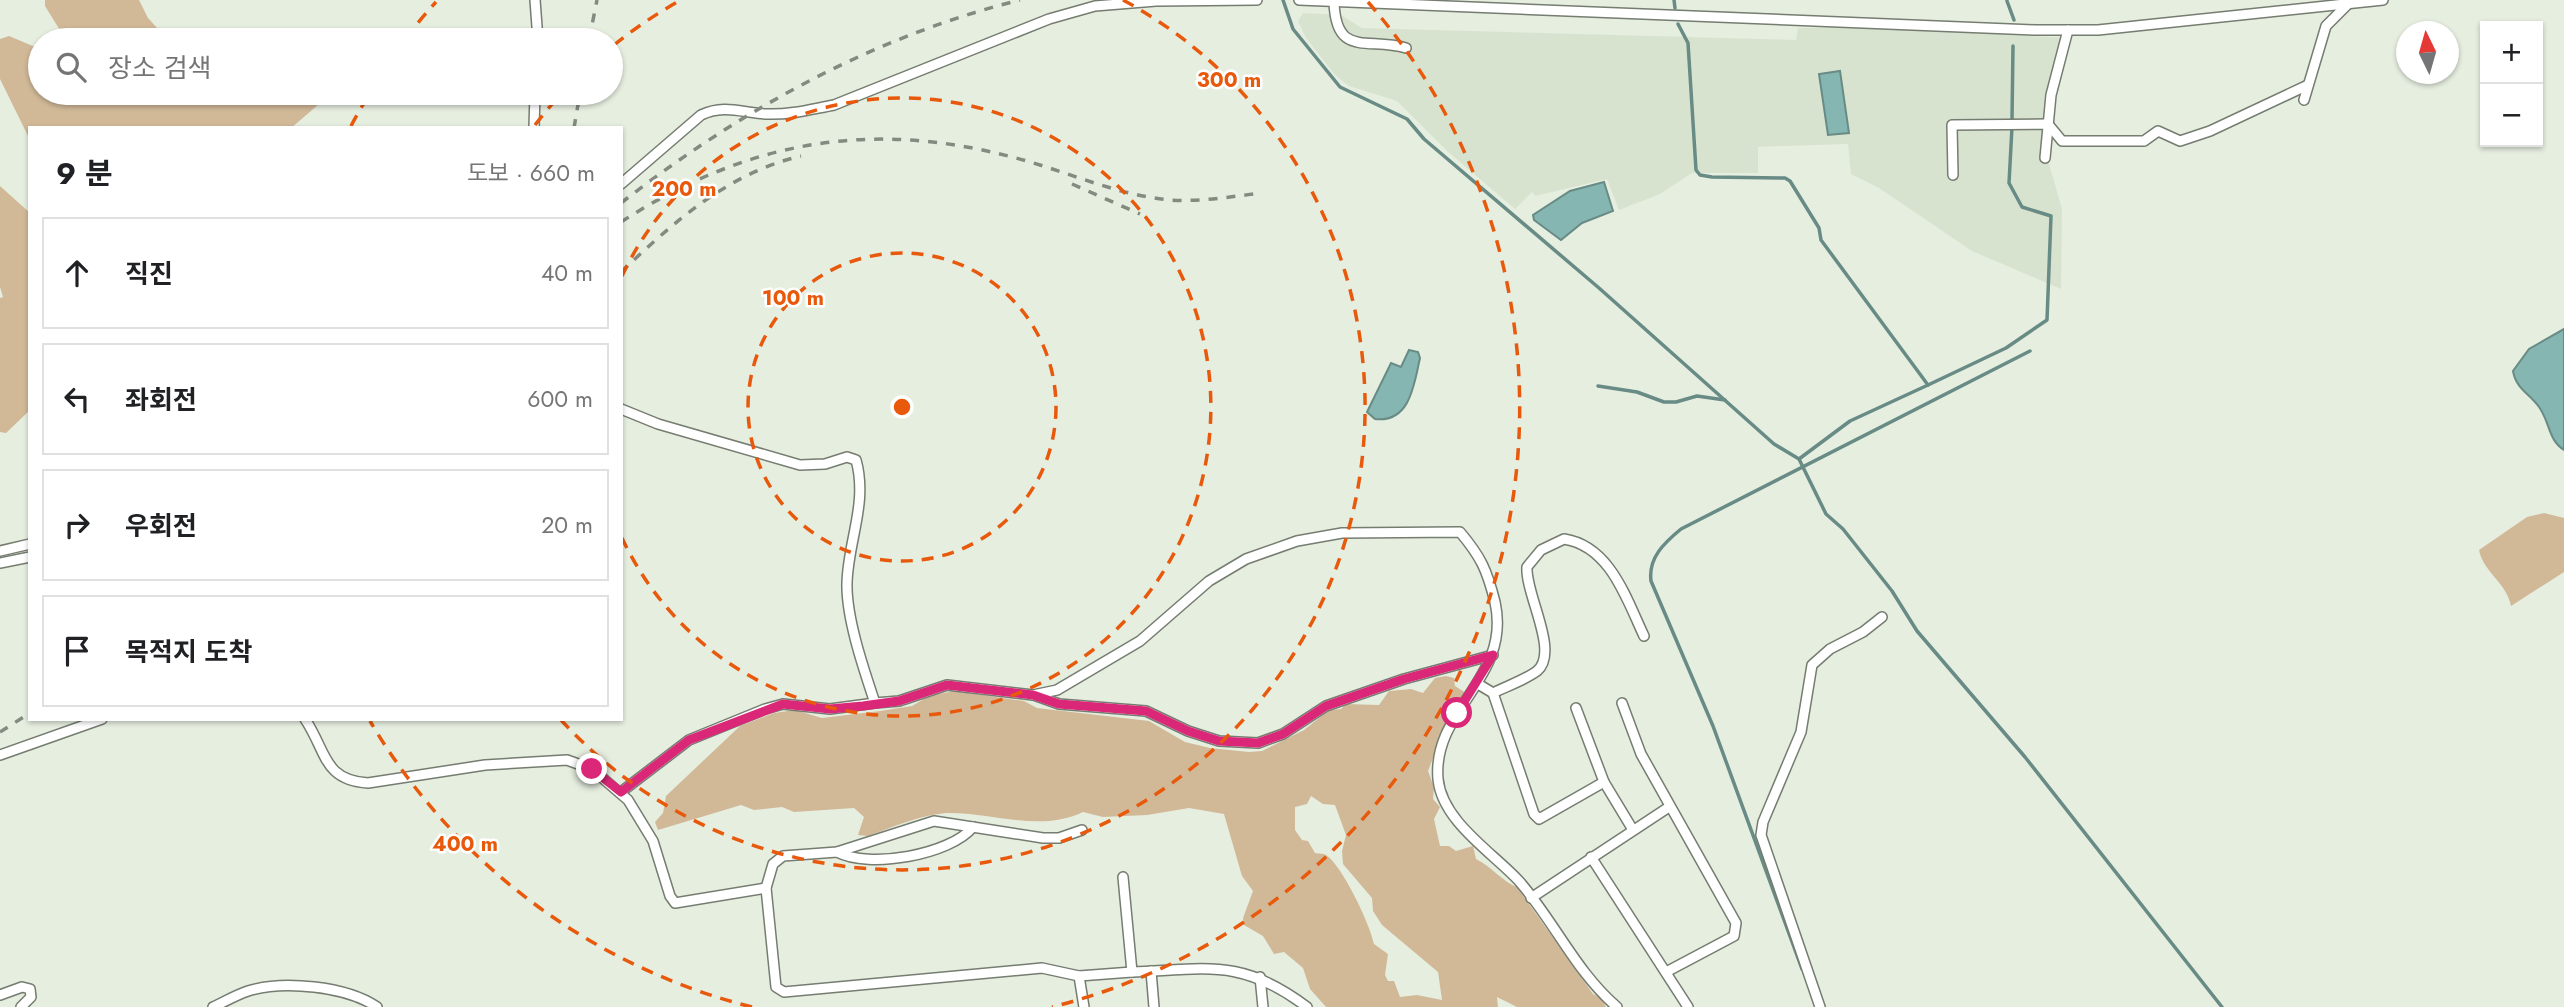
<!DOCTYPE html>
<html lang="ko">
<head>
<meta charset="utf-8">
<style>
  :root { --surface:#fff; --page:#f2f2f2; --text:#202124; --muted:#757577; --line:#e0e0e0 }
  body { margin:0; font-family:Jost,"Noto Sans KR",sans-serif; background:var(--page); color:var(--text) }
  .controls { position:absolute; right:21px; top:21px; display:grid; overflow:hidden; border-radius:0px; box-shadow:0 2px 5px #0004 }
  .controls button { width:63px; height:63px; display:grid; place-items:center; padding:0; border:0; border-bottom:2px solid var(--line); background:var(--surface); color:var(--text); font:35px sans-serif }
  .compass { position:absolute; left:2396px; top:21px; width:63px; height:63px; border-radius:50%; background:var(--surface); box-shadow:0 2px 5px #0004; rotate:355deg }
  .stop { position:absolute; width:21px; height:21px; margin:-16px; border:5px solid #db2777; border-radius:50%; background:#fff }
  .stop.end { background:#db2777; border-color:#fff; box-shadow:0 2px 7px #0008 }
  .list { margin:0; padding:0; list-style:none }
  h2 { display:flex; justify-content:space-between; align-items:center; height:91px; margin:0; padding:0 28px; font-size:30px }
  h2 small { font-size:23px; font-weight:400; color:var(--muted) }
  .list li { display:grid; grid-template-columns:46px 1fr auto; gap:21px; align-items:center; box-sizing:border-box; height:112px; margin:0 14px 14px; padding:0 14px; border:2px solid var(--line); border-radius:0px }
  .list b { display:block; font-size:26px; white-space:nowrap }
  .list em { font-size:23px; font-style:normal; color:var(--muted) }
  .icon { flex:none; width:38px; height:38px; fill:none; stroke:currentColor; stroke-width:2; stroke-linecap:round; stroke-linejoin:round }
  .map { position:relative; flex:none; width:2564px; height:1007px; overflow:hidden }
  .search { position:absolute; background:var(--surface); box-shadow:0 2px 5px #0004; left:28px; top:28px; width:595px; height:77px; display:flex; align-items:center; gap:18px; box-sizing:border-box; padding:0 24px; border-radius:38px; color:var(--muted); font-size:26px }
  .panel { position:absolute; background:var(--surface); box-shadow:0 2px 5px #0004; left:28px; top:126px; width:595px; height:595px; border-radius:0px }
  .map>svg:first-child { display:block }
  .built { fill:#d8e3cf }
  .forest { fill:#d1b998; fill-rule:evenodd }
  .water { fill:#86b6b1; stroke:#688b86; stroke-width:2 }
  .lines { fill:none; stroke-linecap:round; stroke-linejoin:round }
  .stream { stroke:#688b86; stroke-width:3.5 }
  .street-casing { stroke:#757c70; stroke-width:12 }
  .street { stroke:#fff; stroke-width:9 }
  .rail { stroke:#858a81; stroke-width:3.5; stroke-dasharray:9 9; stroke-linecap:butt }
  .route { stroke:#db2777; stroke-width:9 }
  .ring { fill:none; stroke:#e8590c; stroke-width:3.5; stroke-dasharray:12 9 }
  .centre { fill:#e8590c; stroke:#fff; stroke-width:3.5 }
  .ring-label { font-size:21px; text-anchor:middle; font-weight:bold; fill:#e8590c; stroke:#fff; stroke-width:5; stroke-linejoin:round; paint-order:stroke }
</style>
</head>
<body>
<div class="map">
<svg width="2564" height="1007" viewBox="0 0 2564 1007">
  <rect width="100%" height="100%" fill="#e6eee0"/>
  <polygon class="built" points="1303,13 1341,15 1362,28 1796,40 1798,28 1864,27 2068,38 2054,94 2047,157 2062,209 2061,289 1972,251 1879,188 1851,174 1848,144 1758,147 1758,173 1692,173 1660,194 1619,210 1607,179 1535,196 1532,192 1515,209 1446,150 1397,101 1349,86 1335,75 1306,38 1298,21"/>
  <g class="forest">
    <polygon points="45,0 139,0 148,18 168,40 66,40 45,6"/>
    <polygon points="9,36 40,49 40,93 332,93 291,128 30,128 30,140 0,79 0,39"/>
    <polygon points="0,186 30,213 30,410 6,433 0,432 0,298 3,297 0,287"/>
    <path d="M 2544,513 L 2564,518 L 2564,572 L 2511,606 C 2507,583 2483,572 2479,550 L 2527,517 Z"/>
    <path d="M 1446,676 L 1454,678 L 1455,686 L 1466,693 L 1452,709 L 1428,771 L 1434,787 L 1433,799 L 1440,807 L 1434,819 L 1440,846 L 1449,846 L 1456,851 L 1473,846 L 1476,859 C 1492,867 1503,882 1517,887 L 1593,994 L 1601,998 L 1606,1007 L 1517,1007 L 1497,997 L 1498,1007 L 1326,1007 L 1310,989 L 1303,968 L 1284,952 L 1274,954 L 1263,936 L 1244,925 L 1243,918 L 1253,891 L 1242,876 L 1224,814 L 1189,808 L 1147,815 L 1103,817 L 1083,812 C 1039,833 993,812 946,813 C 920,815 893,827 868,836 L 858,835 L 864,817 L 854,808 L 794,812 L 782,807 L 754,810 L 741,805 L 658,830 L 655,822 L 663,813 L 666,796 L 740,726 L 774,713 L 795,710 L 822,718 L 880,711 L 912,706 L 929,696 L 954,691 L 1024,701 L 1037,708 L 1149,721 L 1185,742 L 1210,748 L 1249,752 L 1262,751 L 1304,730 L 1329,710 L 1341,709 L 1346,704 L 1379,705 L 1389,691 L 1411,689 L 1423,693 L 1435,678 ZM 1311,796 L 1323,804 L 1335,805 L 1346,835 L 1342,851 L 1343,864 L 1372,898 L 1373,911 L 1382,925 L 1438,972 L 1442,1000 L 1417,995 L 1400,997 L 1394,981 L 1388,981 L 1385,975 L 1388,954 L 1374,944 C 1371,926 1342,865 1326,855 C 1323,853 1319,854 1315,853 L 1308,841 L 1302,840 L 1295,830 L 1295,807 L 1307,804 Z"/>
  </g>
  <g class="water">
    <polygon points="1840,71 1849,133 1828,135 1819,74"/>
    <polygon points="1604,182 1613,211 1582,223 1561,240 1534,220 1533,215 1570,191"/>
    <path d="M 2564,329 L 2564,450 C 2548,440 2550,422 2539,407 C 2530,394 2516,389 2513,371 L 2529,349 Z"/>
    <path d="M 1409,350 L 1418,352 L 1420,358 C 1414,385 1410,423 1375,419 L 1367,412 L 1391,363 L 1401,367 Z"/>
  </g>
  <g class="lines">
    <g class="stream">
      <polyline points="1283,0 1293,29 1340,87 1407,119 1424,139 1599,288 1774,444 1799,459 1826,514 1843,529 1892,591 1917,631 2025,757 2222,1007"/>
      <polyline points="1674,0 1675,8"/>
      <polyline points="2007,1 2014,20"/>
      <polyline points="1678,24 1688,43 1696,170 1700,175 1712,177 1785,178 1790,181 1819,228 1821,240 1928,385 1850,421 1799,459"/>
      <polyline points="2012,120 2013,46"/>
      <polyline points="1928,385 2006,348 2047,320 2051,216 2022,207 2009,183 2012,127"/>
      <polyline points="1598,386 1637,392 1664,402 1676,402 1697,396 1725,400"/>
      <path d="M 1802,969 L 1713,726 L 1651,581 C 1648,558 1664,543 1681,529 L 2030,351"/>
    </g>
    <defs>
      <g id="street">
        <polyline points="535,0 538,40"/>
        <polyline points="1299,0 2035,30 2098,30 2383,0"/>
        <path d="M 1334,2 C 1336,58 1367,37 1406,48"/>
        <polyline points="2304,100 2326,26 2347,5"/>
        <polyline points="534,128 535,93"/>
        <polyline points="2045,158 2051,95 2068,30"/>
        <polyline points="1953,175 1952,125 2048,124 2062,141 2144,141 2158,131 2180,141 2210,131 2308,85"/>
        <path d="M 621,184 L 701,115 C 725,104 742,113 767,114 C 790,115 812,109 834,105 L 1049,19 L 1095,6 L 1156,1 L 1257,0"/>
        <path d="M 621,409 L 658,424 L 800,465 L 825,464 L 847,457 L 856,460 C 868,503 848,541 847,583 C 846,618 864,670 875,703 L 899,701 L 947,685 L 1033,695 L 1057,690 L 1140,641 L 1209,581 L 1246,559 L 1297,541 L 1342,533 L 1460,532 C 1481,557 1487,570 1495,602 C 1512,679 1432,709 1438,779 C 1442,821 1492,852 1519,881 C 1554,921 1576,972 1617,1007"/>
        <polyline points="0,551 30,544"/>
        <polyline points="0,563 30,557"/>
        <path d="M 1478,684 L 1493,693 C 1507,686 1525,680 1537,671 C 1560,652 1525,594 1527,567 L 1541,550 L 1564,539 C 1610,546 1626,598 1644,636"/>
        <polyline points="1493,693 1534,814 1539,819 1604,782"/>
        <polyline points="1034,695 1059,704 1146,711 1188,731 1219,741 1258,743 1283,734 1326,706 1404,679 1493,655"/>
        <polyline points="1622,703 1641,754 1736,923 1734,936 1668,971"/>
        <polyline points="1576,708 1604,782 1633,830"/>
        <path d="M 305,719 C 327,752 323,780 368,783 L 485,765 L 567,760 L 592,769 L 628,800 L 653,841 L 670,896 L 675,903 L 766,888"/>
        <polyline points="0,755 102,719"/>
        <polyline points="621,792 689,740 765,709 783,704 830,709 875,703"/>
        <polyline points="1082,830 1059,838 1043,838 934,821 837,852 783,856 773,864 766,888 776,987 784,992 1042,968 1079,976 1132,972"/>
        <path d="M 837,852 C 869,869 950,855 973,827"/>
        <polyline points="1591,857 1688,1007"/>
        <path d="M 1123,877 L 1132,972 C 1208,969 1242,958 1307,1007"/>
        <polyline points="1531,898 1669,807"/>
        <polyline points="1151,971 1154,1007"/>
        <polyline points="1079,976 1084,1007"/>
        <polyline points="1260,977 1263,1007"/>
        <polyline points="0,995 22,987 30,989 31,997 21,1007"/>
        <path d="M 213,1007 C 224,1002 236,995 248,991 C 283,980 346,986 377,1007"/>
        <polyline points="1820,1007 1761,835 1763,822 1801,732 1812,665 1830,649 1863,632 1882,617"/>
      </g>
    </defs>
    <use href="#street" class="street-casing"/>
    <use href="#street" class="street"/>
    <g class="rail">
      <polyline points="589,40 597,0"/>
      <polyline points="574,128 580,93"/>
      <polyline points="1072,184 1140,214"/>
      <path d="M 621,203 C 741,110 872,37 1020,0"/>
      <path d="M 621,222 C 745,142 868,119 1012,157 C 1064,170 1115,195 1170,200 C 1200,202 1230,197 1260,193"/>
      <path d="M 621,272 C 674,222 728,173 801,156"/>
      <polyline points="0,732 30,713"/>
    </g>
  </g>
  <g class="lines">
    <polyline class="route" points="592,769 621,792 689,740 783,704 830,709 863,706 899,701 947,685 1033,695 1059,704 1146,711 1188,731 1219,741 1258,743 1283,734 1326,706 1404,679 1493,655 1457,713"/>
  </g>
  <g class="ring">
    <circle cx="902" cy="407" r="154"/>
    <path d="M622 276A309 309 0 1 1 622 538"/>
    <path d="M535 125A463 463 0 0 1 561 94M614 45A463 463 0 0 1 681 0M1123 0A463 463 0 1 1 561 720"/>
    <path d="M752 1007A618 618 0 0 1 370 721M351 126A618 618 0 0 1 370 93M405 39A618 618 0 0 1 436 2M1368 2A618 618 0 0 1 1052 1007"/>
  </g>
  <circle cx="902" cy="407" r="10" class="centre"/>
  <g class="ring-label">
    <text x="1229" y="87">300 m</text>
    <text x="684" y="196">200 m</text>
    <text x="793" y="305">100 m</text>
    <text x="465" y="851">400 m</text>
  </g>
</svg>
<div class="controls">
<button>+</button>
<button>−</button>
</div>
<svg class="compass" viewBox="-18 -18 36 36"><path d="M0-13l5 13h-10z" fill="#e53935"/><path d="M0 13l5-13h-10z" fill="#757577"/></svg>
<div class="stop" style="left:1457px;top:713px"></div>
<div class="stop end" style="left:592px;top:769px"></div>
<div class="search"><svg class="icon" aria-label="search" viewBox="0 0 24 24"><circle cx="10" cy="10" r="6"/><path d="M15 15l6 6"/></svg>장소 검색</div>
<section class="panel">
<h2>9 분<small>도보 · 660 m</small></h2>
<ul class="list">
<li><svg class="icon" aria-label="ahead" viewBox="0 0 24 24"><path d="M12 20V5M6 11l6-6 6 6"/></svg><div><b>직진</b></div><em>40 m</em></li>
<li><svg class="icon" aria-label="left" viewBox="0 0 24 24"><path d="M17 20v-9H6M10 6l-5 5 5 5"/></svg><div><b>좌회전</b></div><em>600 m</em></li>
<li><svg class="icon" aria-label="right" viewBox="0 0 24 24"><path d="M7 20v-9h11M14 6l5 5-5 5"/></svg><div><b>우회전</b></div><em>20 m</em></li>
<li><svg class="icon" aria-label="arrive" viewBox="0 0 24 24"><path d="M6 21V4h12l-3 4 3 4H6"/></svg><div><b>목적지 도착</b></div></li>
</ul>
</section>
</div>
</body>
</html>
